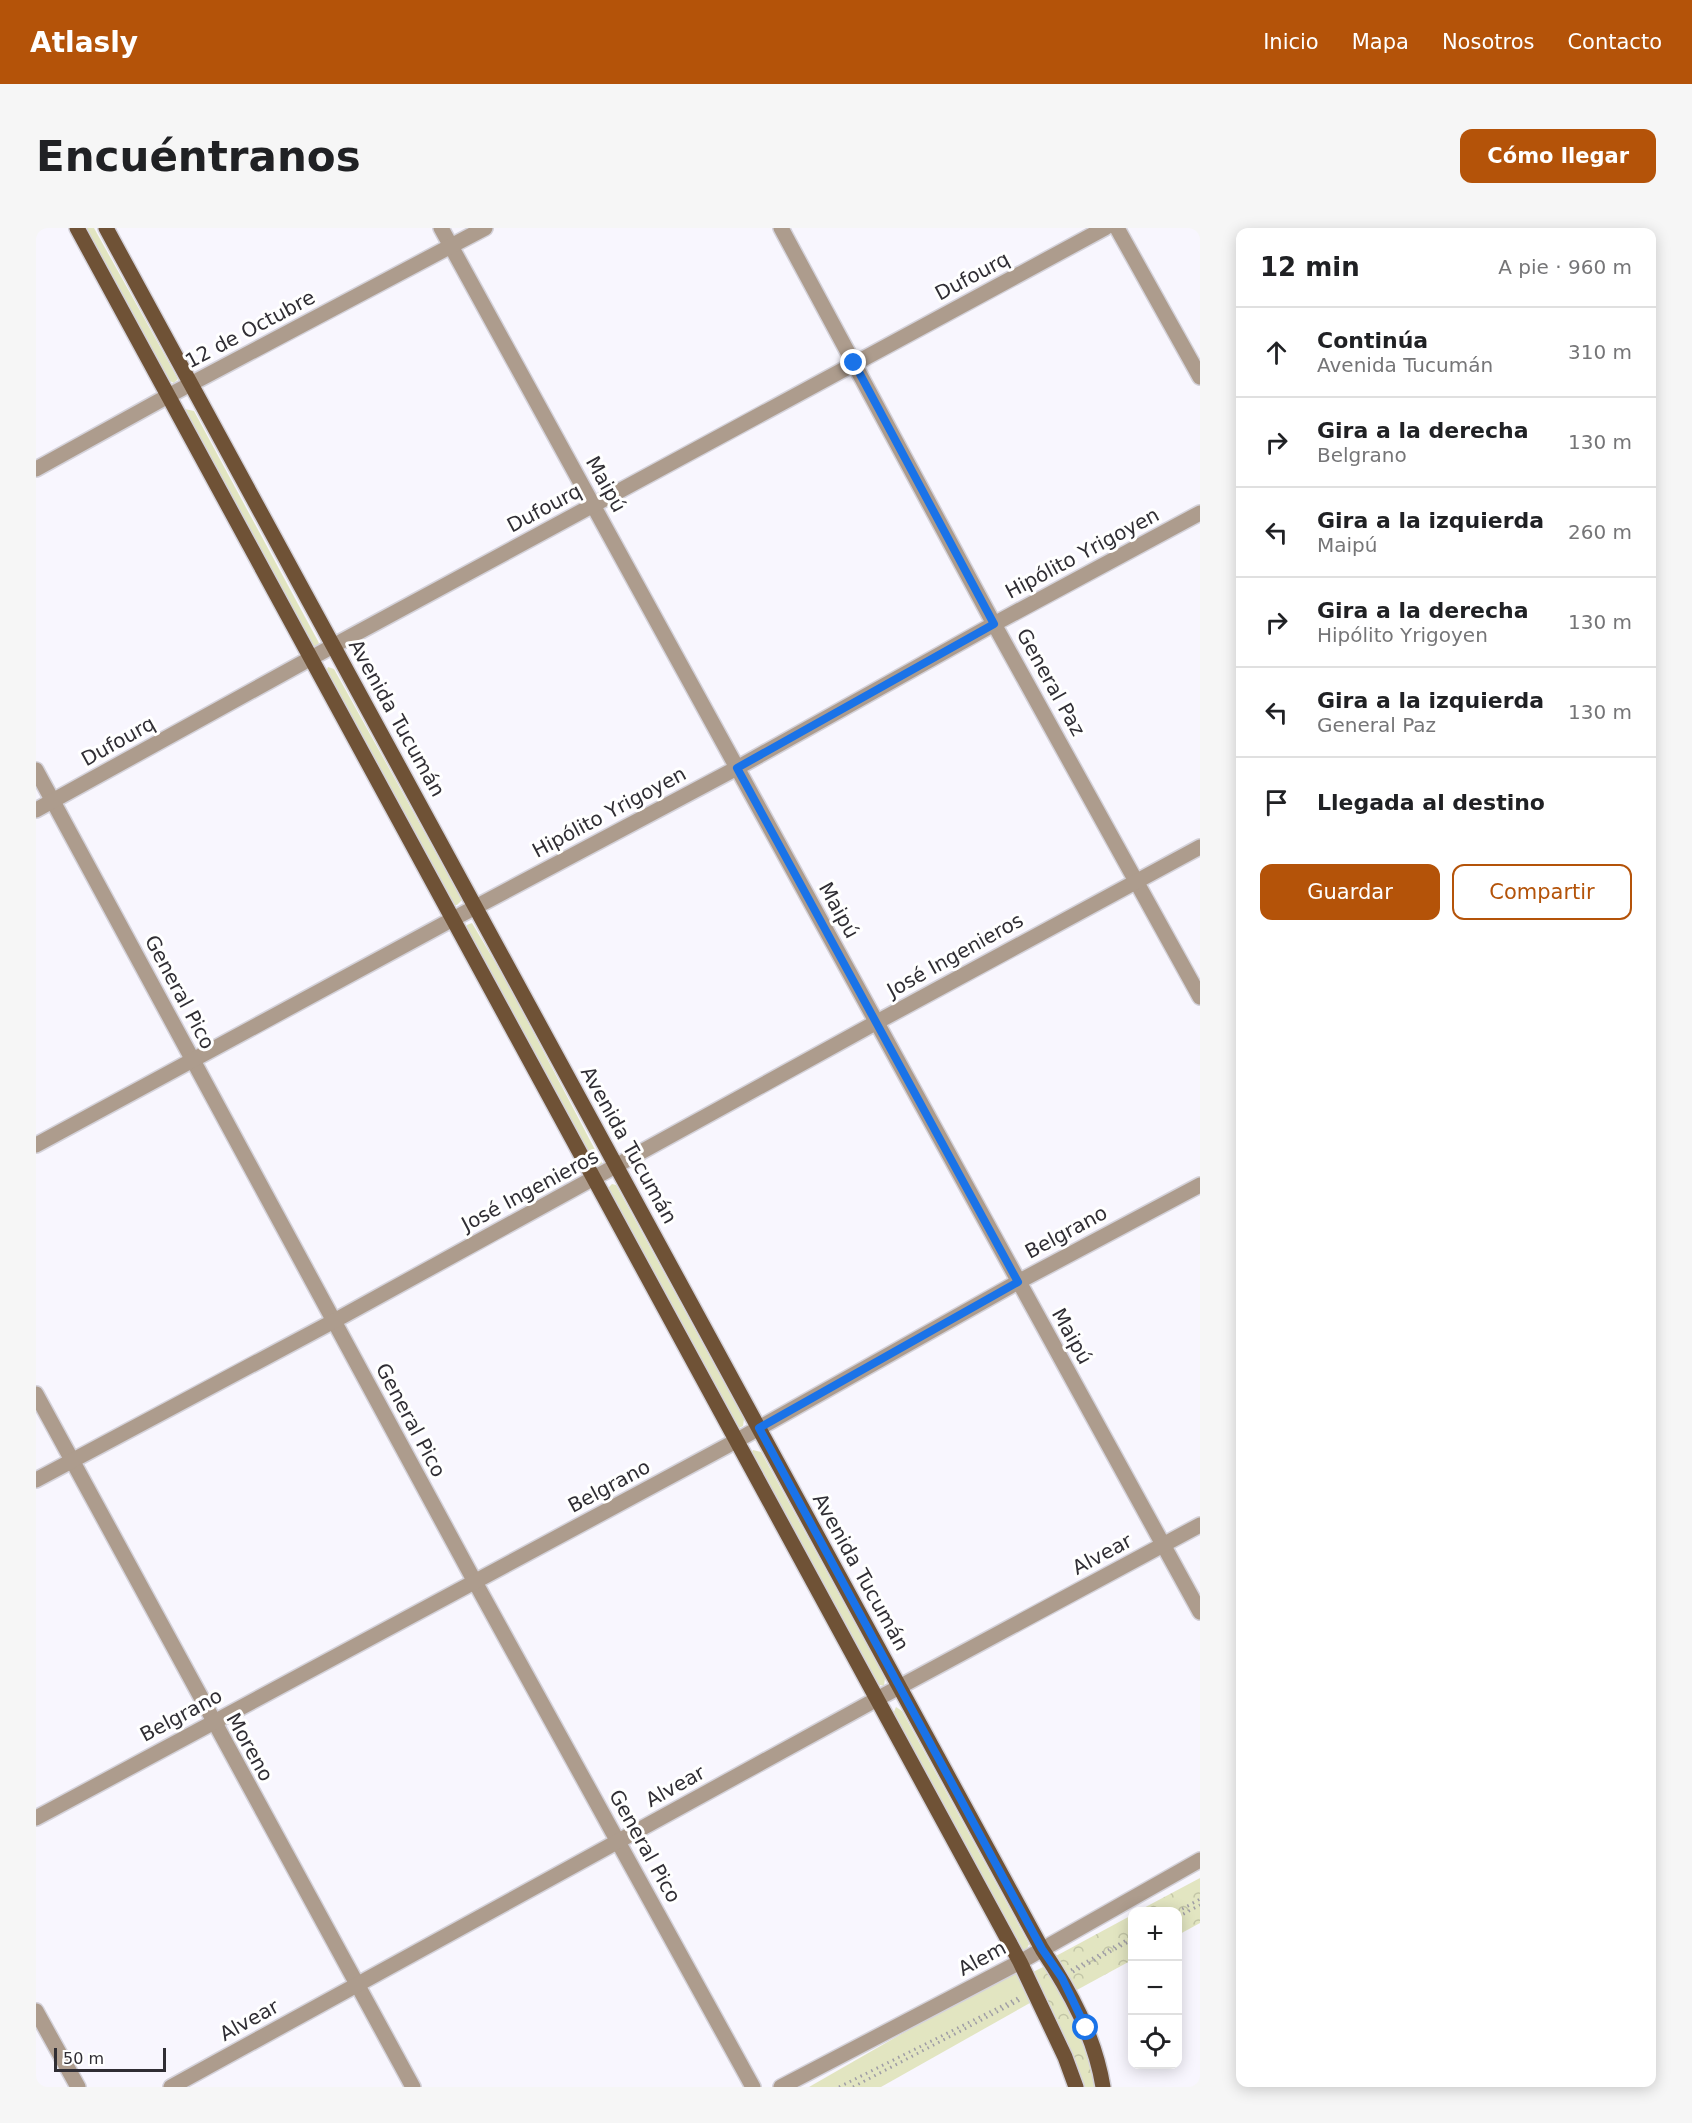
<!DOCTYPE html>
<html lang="es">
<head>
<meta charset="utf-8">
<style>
  :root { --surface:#fff; --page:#f6f6f6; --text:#202124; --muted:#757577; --line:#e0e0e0; --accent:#b45309 }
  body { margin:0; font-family:"DejaVu Sans",sans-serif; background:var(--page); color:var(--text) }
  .controls { position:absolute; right:18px; bottom:18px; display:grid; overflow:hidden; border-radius:12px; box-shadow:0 3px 15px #0003 }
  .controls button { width:54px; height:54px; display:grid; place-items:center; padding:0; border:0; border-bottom:2px solid var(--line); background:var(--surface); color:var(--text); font:30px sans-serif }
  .scale { position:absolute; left:18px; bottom:15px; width:112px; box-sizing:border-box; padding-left:6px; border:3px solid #302e34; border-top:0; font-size:16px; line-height:21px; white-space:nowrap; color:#302e34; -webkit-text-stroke:4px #fff; paint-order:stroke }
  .stop { position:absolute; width:18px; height:18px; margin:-14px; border:4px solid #1a73e8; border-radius:50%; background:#fff }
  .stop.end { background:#1a73e8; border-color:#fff; box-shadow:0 2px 6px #0008 }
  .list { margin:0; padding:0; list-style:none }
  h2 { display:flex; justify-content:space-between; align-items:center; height:78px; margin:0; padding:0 24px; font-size:26px }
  h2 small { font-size:20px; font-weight:400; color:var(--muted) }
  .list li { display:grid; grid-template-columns:39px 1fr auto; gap:18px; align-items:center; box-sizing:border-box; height:90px; padding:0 24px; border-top:2px solid var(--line) }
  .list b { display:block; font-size:22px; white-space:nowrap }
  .list p { margin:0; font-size:20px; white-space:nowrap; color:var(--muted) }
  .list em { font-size:20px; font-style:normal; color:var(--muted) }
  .actions { display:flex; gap:12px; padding:18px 24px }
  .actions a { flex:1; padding:14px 0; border:2px solid var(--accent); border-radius:12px; text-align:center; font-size:21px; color:var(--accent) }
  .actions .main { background:var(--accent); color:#fff }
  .icon { flex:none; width:33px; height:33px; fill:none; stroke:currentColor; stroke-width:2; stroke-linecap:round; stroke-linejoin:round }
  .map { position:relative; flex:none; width:1164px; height:1859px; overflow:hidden; border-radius:12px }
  header { display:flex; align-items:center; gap:36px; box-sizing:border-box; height:84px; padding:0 30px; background:var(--accent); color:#fff }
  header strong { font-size:28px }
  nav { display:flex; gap:33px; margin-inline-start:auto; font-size:21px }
  .intro { display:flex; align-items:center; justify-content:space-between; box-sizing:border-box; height:144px; padding:0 36px }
  h1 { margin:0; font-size:42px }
  .button { padding:15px 27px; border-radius:12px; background:var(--accent); color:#fff; font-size:21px; font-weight:700 }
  main { display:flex; gap:36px; padding:0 36px }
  aside { flex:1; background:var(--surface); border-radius:12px; box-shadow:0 3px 15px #0003 }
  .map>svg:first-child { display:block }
  .grass { fill:#e2e5c1 }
  .park { fill:url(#park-crowns) }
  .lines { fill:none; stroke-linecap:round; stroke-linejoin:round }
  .street-casing { stroke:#d4d2da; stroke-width:18 }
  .primary-casing { stroke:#d4d2da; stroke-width:18 }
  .path { stroke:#9f9da5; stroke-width:3; stroke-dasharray:1.5 4.5; stroke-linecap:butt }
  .street { stroke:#ad9c8d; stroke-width:15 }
  .primary { stroke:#6f5236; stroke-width:15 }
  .route { stroke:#1a73e8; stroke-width:8 }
  .labels { text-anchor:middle; stroke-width:6; stroke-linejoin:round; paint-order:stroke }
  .street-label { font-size:20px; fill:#302e34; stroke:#fff }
</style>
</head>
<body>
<header>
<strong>Atlasly</strong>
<nav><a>Inicio</a><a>Mapa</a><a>Nosotros</a><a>Contacto</a></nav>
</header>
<div class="intro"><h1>Encuéntranos</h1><a class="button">Cómo llegar</a></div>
<main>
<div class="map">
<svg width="1164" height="1859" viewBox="0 0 1164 1859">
  <defs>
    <pattern id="park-crowns" width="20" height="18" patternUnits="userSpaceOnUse" patternTransform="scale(1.5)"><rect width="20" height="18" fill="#e2e5c1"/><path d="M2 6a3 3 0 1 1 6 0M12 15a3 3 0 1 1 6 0" fill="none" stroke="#c2c5a6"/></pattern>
  </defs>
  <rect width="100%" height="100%" fill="#f8f6fe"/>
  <g class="grass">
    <polygon points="47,0 58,0 142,151 138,155 128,150"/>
    <polygon points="149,181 158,183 283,415 280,420 274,420 148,186"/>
    <polygon points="292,439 298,441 426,672 421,677 412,677 288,448"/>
    <polygon points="436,695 472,756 566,935 564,940 557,940 429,708 431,697"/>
    <polygon points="576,956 580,957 708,1191 707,1198 701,1201 571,961"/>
    <polygon points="717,1222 725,1224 849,1450 848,1458 840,1456 713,1230"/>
    <polygon points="860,1479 866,1483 993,1716 990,1723 983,1720 857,1486"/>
    <polygon points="982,1739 1001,1771 845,1859 773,1859"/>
  </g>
  <g class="park">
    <polygon points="1164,1650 1164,1695 1142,1707 1142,1684 1102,1683"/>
    <polygon points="1096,1687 1096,1732 1039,1763 1020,1728"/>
    <polygon points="1015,1735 1047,1797 1061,1859 1041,1859 991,1747"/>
  </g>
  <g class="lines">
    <defs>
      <g id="street">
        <polyline points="405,0 1164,1384"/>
        <polyline points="745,0 958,396 1164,769"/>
        <polyline points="1081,0 1164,149"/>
        <polyline points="0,241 132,168 449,0"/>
        <polyline points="0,542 439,1354 717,1859"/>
        <polyline points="0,582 297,418 1069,0"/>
        <polyline points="0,917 417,691 701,540 958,396 1164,285"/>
        <polyline points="0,1166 377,1859"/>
        <polyline points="0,1252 298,1093 841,794 1164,619"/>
        <polyline points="0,1590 700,1213 982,1054 1164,957"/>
        <polyline points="0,1783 42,1859"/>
        <polyline points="135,1859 841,1471 1164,1297"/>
        <polyline points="745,1859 984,1734 1164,1632"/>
      </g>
      <g id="primary">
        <polyline points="41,0 984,1734 1029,1829 1040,1859"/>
        <path d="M 70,0 L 1006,1721 C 1034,1763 1059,1809 1067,1859"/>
      </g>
    </defs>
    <use href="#street" class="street-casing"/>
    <use href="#primary" class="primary-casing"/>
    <g class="path">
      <polyline points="1141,1684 1164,1671"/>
      <polyline points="1142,1689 1164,1677"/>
      <polyline points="1035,1742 1096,1709"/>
      <polyline points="1037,1744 1096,1712"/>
      <polyline points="803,1859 984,1769"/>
      <polyline points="817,1859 986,1771"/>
    </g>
    <use href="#street" class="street"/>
    <use href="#primary" class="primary"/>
  </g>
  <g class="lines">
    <polyline class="route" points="818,135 958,396 701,540 982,1054 723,1200 1006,1721 1026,1750 1050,1800"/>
  </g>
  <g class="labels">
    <g class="street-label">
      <text transform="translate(936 48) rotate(-28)" y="7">Dufourq</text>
      <text transform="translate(214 101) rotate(-28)" y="7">12 de Octubre</text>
      <text transform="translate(570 256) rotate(61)" y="7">Maipú</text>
      <text transform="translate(508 280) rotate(-28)" y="7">Dufourq</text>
      <text transform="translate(1046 325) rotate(-28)" y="7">Hipólito Yrigoyen</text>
      <text transform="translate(1015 454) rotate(61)" y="7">General Paz</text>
      <text transform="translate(361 490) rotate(61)" y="7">Avenida Tucumán</text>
      <text transform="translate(82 513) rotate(-29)" y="7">Dufourq</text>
      <text transform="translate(573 584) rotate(-28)" y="7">Hipólito Yrigoyen</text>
      <text transform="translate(803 682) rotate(61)" y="7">Maipú</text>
      <text transform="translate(919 727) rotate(-29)" y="7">José Ingenieros</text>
      <text transform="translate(144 764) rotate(62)" y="7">General Pico</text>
      <text transform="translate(593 917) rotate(61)" y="7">Avenida Tucumán</text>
      <text transform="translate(494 962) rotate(-28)" y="7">José Ingenieros</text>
      <text transform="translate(1030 1004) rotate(-28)" y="7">Belgrano</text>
      <text transform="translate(1036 1108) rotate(61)" y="7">Maipú</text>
      <text transform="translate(375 1192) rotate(62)" y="7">General Pico</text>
      <text transform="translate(573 1258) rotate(-28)" y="7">Belgrano</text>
      <text transform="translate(1066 1326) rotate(-28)" y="7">Alvear</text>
      <text transform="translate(825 1344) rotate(61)" y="7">Avenida Tucumán</text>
      <text transform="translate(145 1487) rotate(-28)" y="7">Belgrano</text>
      <text transform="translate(214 1519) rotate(61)" y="7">Moreno</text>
      <text transform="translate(639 1558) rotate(-29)" y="7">Alvear</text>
      <text transform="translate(609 1618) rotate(61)" y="7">General Pico</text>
      <text transform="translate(946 1730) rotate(-28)" y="7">Alem</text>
      <text transform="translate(213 1792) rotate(-29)" y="7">Alvear</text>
    </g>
  </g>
</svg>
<div class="controls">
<button>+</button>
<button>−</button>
<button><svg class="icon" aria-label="locate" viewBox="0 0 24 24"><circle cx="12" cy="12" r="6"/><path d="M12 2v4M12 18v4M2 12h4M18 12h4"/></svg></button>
</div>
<div class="scale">50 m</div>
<div class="stop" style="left:1050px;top:1800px"></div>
<div class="stop end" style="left:818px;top:135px"></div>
</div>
<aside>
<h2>12 min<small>A pie · 960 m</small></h2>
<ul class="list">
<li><svg class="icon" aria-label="ahead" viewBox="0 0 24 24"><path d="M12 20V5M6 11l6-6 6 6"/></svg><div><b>Continúa</b><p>Avenida Tucumán</p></div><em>310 m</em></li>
<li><svg class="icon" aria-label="right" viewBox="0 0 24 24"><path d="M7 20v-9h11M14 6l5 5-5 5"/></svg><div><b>Gira a la derecha</b><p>Belgrano</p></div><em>130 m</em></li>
<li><svg class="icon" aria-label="left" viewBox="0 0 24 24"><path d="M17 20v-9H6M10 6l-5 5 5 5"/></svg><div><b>Gira a la izquierda</b><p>Maipú</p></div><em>260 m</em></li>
<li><svg class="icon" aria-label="right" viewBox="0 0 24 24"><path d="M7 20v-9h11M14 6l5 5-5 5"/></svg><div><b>Gira a la derecha</b><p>Hipólito Yrigoyen</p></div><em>130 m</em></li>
<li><svg class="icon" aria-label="left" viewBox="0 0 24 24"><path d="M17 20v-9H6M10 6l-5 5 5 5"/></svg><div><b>Gira a la izquierda</b><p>General Paz</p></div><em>130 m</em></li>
<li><svg class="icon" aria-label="arrive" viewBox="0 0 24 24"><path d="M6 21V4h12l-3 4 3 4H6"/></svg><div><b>Llegada al destino</b></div></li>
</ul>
<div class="actions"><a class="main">Guardar</a><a>Compartir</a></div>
</aside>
</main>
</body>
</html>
